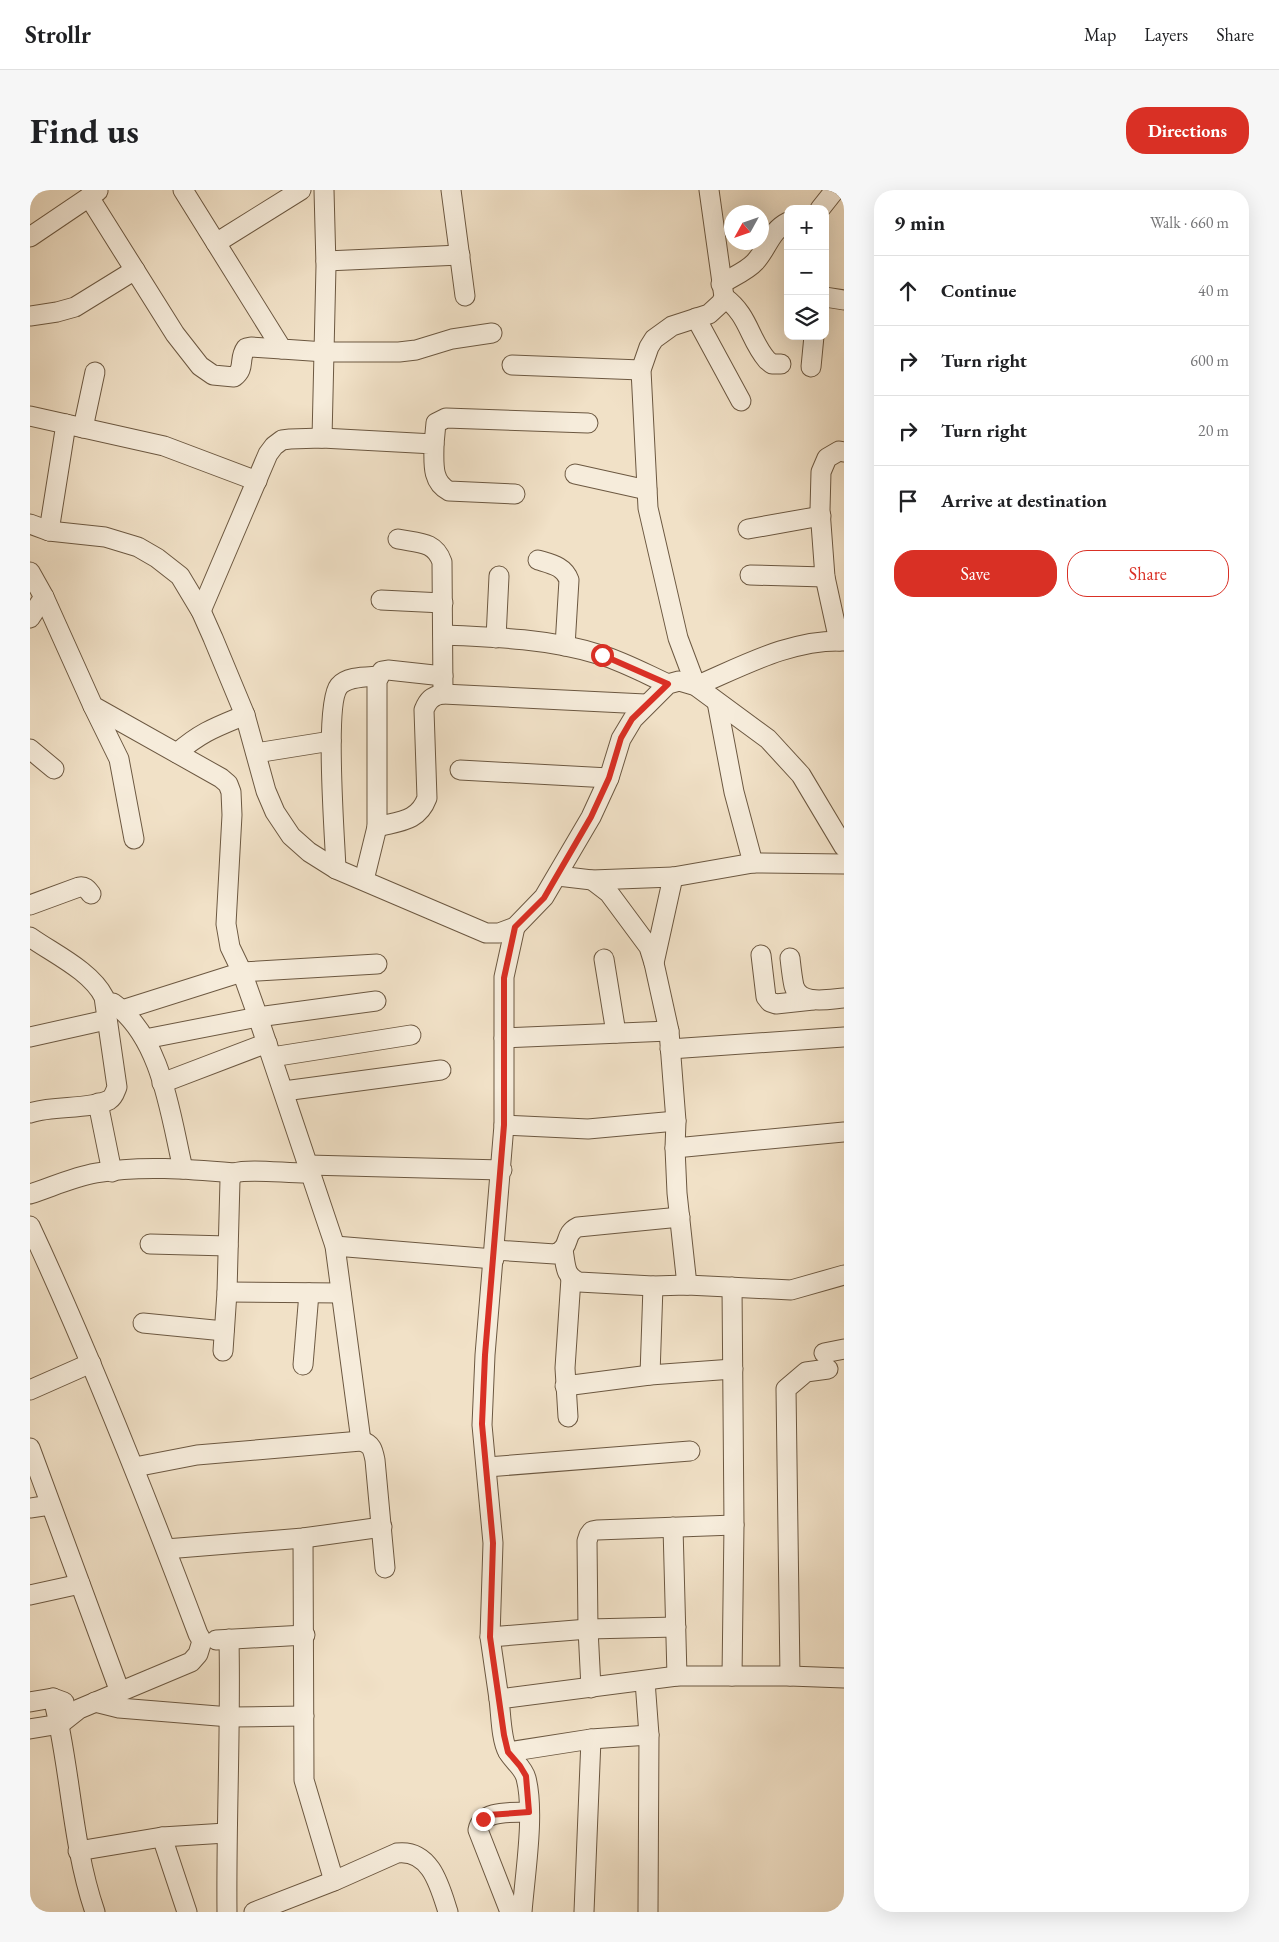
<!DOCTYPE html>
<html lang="en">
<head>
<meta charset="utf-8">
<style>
  :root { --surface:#fff; --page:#f6f6f6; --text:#202124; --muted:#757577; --line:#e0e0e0; --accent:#d93025 }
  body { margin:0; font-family:"EB Garamond",serif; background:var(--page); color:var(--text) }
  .controls { position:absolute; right:15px; top:15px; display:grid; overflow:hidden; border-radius:10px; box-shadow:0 5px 20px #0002 }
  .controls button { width:45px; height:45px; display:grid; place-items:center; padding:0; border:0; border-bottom:1px solid var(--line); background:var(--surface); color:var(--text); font:25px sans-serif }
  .compass { position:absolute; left:694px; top:15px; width:45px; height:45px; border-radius:50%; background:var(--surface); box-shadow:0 5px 20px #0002; rotate:230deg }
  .stop { position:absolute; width:15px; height:15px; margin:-11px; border:4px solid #d93025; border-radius:50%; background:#fff }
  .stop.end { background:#d93025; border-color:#fff; box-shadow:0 1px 5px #0008 }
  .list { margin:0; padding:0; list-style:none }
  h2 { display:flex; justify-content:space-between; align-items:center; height:65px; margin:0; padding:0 20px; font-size:21px }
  h2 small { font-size:16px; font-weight:400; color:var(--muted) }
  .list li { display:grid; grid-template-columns:32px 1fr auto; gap:15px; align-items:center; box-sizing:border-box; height:70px; padding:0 20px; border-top:1px solid var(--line) }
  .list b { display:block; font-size:19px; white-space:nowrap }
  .list em { font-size:16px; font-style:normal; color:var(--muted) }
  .actions { display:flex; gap:10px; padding:15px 20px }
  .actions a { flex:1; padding:11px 0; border:1px solid var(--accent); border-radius:20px; text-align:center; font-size:18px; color:var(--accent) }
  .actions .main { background:var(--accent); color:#fff }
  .icon { flex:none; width:28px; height:28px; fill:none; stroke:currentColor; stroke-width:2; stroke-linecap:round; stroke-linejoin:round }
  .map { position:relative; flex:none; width:814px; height:1722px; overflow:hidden; border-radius:20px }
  header { display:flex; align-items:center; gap:30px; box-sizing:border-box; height:70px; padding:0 25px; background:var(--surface); border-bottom:1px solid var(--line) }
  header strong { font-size:24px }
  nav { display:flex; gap:28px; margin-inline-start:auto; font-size:18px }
  .intro { display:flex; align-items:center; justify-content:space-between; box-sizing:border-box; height:120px; padding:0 30px }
  h1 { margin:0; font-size:35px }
  .button { padding:12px 22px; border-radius:20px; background:var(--accent); color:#fff; font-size:18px; font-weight:700 }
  main { display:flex; gap:30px; padding:0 30px }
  aside { flex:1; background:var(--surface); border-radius:20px; box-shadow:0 5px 20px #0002 }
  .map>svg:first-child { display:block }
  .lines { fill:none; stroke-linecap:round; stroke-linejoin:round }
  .minor-casing { stroke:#6c5841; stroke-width:21 }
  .minor { stroke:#f6ecdb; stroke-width:19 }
  .route { stroke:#d93025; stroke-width:6 }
</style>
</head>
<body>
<header>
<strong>Strollr</strong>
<nav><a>Map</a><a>Layers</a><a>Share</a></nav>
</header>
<div class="intro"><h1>Find us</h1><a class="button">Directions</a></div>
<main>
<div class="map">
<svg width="814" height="1722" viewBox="0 0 814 1722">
  <rect width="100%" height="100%" fill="#f1e1c7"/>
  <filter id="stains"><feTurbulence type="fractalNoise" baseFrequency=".004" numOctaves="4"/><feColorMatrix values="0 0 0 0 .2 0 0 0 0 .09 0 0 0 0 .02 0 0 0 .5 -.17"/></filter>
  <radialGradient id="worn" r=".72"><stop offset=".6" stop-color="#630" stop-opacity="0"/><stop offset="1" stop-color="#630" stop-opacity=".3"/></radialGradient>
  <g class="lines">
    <defs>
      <g id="minor">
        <polyline points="153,0 252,159 295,162 369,162 386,160 422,149 462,143"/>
        <polyline points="421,0 435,106"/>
        <path d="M 679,0 L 694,107 L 691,113 L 679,124 L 642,136 L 624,149 L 619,157 L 611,180 L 618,318 L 648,448 L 666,496 C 713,476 761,449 814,451"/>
        <path d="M 59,7 L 145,144 L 170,176 L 183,185 L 204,187 C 216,178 208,169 216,158 L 221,157 L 252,159"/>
        <polyline points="790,19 805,0"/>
        <polyline points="0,47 68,1"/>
        <polyline points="186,53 271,0"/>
        <polyline points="296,71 430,65"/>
        <path d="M 691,94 C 702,87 717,81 725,72 C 738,58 740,41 758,32"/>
        <path d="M 694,107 C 719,125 719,149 737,170 L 742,174 L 751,174"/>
        <polyline points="795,107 814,110"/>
        <polyline points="0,126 27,122 45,117 105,80"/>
        <polyline points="666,128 711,211"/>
        <polyline points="482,175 611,180"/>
        <polyline points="781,177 784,146"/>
        <polyline points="0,226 134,256 227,291"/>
        <polyline points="53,238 65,182"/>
        <polyline points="292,248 296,76 294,0"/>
        <polyline points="404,254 406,233 416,228 558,233"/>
        <polyline points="545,284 617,300"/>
        <polyline points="0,334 19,341 75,347 108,357 127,368 150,386 171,421 183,448 215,525 236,601 245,622 261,646 279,662 306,679 456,743 469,743 485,737 514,707 561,627 579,588 591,549 603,529 638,494 649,491 666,496 738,549 771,585 814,657"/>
        <polyline points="718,339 791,326"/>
        <polyline points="19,341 36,234"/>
        <path d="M 508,370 C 521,374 534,376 539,390 L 535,456"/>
        <polyline points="0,382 14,407 63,516 191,588 198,594 201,602 202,625 196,734 200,757 212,782 228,827 305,1056 331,1251"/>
        <polyline points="720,385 795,387"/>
        <polyline points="351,410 413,413"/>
        <path d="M 171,421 L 238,264 L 244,256 L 252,250 L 260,249 L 292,248 L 404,254 C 404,272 401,292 419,301 L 485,304"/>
        <polyline points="0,428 14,407"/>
        <path d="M 413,445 C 466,447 521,449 571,465 C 594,472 616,484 638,494"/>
        <polyline points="466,448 469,386"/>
        <polyline points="809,451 795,387 790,320 791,282 797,268 809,261 814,262"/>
        <polyline points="413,504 615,514"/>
        <polyline points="687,512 704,602 723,673"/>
        <polyline points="63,516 89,569 104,649"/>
        <polyline points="0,559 24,579"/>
        <path d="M 147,563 C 171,542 186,537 215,525"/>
        <polyline points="226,563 301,551"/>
        <polyline points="430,580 579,588"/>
        <path d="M 347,637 C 369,631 388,632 397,608 L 394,520 C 398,510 402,506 413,504 L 412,372 C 405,351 388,353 368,349"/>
        <path d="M 306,679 C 305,649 294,514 309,496 C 317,486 337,487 349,486"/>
        <polyline points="528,686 562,690 643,687 723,673 814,674"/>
        <polyline points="334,690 347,637 347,491 352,481 358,480 413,486"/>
        <polyline points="562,690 579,703 619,757 624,773 639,841 646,931 645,958 647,1003 657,1095"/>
        <path d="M 0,715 L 49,697 C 55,696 57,699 61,704"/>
        <path d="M 0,747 C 24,764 61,781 74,807 L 87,897 C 85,902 84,907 79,910 C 60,920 23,915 0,923"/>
        <polyline points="731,765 736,807 740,812 746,814 783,810"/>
        <path d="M 760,768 C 761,777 762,787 764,796 C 770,816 799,809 814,808"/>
        <polyline points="574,769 586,843"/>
        <polyline points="624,773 643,687"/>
        <path d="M 83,813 C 132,848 140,924 153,979"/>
        <polyline points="92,820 212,782 347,774"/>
        <polyline points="0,847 76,830"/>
        <polyline points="474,848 639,841"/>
        <polyline points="115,849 228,827 346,811"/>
        <polyline points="640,859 814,847"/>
        <polyline points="242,867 381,845"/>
        <polyline points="132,893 237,853"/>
        <polyline points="254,901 411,880"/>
        <polyline points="68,913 82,982"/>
        <polyline points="474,935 558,939 646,931"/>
        <polyline points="645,958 814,942"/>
        <polyline points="278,975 472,980"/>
        <path d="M 0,1004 C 22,997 43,987 66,983 C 110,975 159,979 204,983"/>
        <path d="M 0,1036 C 62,1169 116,1306 168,1444 L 172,1451 L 168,1464 L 161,1472 L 49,1519 L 30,1534 L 0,1539"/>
        <polyline points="120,1054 198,1056"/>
        <polyline points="305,1056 464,1069"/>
        <path d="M 465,1060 L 525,1064 C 543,1056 532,1045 548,1037 L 650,1027"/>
        <path d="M 533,1060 C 536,1075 534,1086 549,1092 L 623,1096 L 657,1095 L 761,1100 L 814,1085"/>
        <polyline points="702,1097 704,1335 702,1486"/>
        <polyline points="197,1102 311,1103"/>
        <polyline points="113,1133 194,1141"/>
        <path d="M 193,1161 L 197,1102 L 200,990 L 204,983 C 221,978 260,984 281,983"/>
        <polyline points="794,1163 814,1159"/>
        <polyline points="273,1175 279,1103"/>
        <polyline points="620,1185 623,1096"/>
        <polyline points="535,1196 620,1185 703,1179"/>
        <polyline points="0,1200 61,1173"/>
        <polyline points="538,1227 535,1178 541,1088"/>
        <polyline points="0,1258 90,1502"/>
        <path d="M 105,1277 L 167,1265 L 331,1251 C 342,1254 343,1260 345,1270 L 355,1378"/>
        <polyline points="457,1277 660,1261"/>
        <polyline points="0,1318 20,1315"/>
        <polyline points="643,1337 647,1486"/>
        <polyline points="273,1348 274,1590 304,1691"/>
        <polyline points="136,1359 273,1348 352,1337"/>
        <polyline points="0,1405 50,1394"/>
        <polyline points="460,1447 558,1439 646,1437"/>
        <polyline points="186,1450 275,1445"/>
        <polyline points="760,1486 756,1199 776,1182 798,1179"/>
        <polyline points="615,1491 619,1545 618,1722"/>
        <polyline points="561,1498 558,1439 557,1351 559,1345 562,1341 567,1340 704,1335"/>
        <path d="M 23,1508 C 41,1578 41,1652 65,1722"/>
        <polyline points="469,1509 460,1447 463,1353 452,1235 455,1165 474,935 474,787 485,737"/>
        <polyline points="0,1512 23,1508 34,1512"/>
        <polyline points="65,1512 89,1518 200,1527 274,1526"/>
        <polyline points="478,1562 561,1549 619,1545"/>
        <polyline points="132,1647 157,1722"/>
        <polyline points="48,1661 132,1647 196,1643"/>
        <path d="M 197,1722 C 196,1631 201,1540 199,1449"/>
        <path d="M 224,1722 L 304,1691 L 367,1663 C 401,1659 410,1697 418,1722"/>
        <path d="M 480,1722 L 448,1640 C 452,1619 482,1623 499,1622"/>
        <path d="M 492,1722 C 495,1684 505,1623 496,1588 C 493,1577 483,1571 478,1562 C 471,1550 471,1524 469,1509 L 647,1486 L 760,1486 L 814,1488"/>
        <polyline points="554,1722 561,1549"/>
      </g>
    </defs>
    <use href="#minor" class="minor-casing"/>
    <use href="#minor" class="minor"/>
  </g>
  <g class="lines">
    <polyline class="route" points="453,1629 458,1625 499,1622 496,1586 490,1576 478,1562 474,1545 460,1447 463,1353 452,1234 455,1165 474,935 474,788 485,737 514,708 561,627 579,588 591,548 602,529 638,494 572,465"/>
  </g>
  <rect width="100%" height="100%" filter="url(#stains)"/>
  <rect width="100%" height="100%" fill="url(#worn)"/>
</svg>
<div class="controls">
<button>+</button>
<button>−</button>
<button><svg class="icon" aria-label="layers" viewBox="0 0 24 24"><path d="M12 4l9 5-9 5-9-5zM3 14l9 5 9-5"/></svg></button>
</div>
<svg class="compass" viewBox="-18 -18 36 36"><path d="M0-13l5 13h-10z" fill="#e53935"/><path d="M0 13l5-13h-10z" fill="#757577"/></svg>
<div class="stop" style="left:572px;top:465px"></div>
<div class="stop end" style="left:453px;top:1629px"></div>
</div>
<aside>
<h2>9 min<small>Walk · 660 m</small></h2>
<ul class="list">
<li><svg class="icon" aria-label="ahead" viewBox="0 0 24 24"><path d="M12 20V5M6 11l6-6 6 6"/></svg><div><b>Continue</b></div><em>40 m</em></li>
<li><svg class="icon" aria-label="right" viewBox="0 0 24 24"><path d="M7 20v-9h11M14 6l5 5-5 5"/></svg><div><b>Turn right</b></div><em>600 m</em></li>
<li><svg class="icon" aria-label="right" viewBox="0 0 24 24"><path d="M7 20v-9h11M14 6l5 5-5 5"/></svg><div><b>Turn right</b></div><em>20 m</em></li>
<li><svg class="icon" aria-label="arrive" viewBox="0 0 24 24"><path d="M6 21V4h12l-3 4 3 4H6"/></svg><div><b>Arrive at destination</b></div></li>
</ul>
<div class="actions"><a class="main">Save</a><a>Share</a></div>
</aside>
</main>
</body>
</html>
